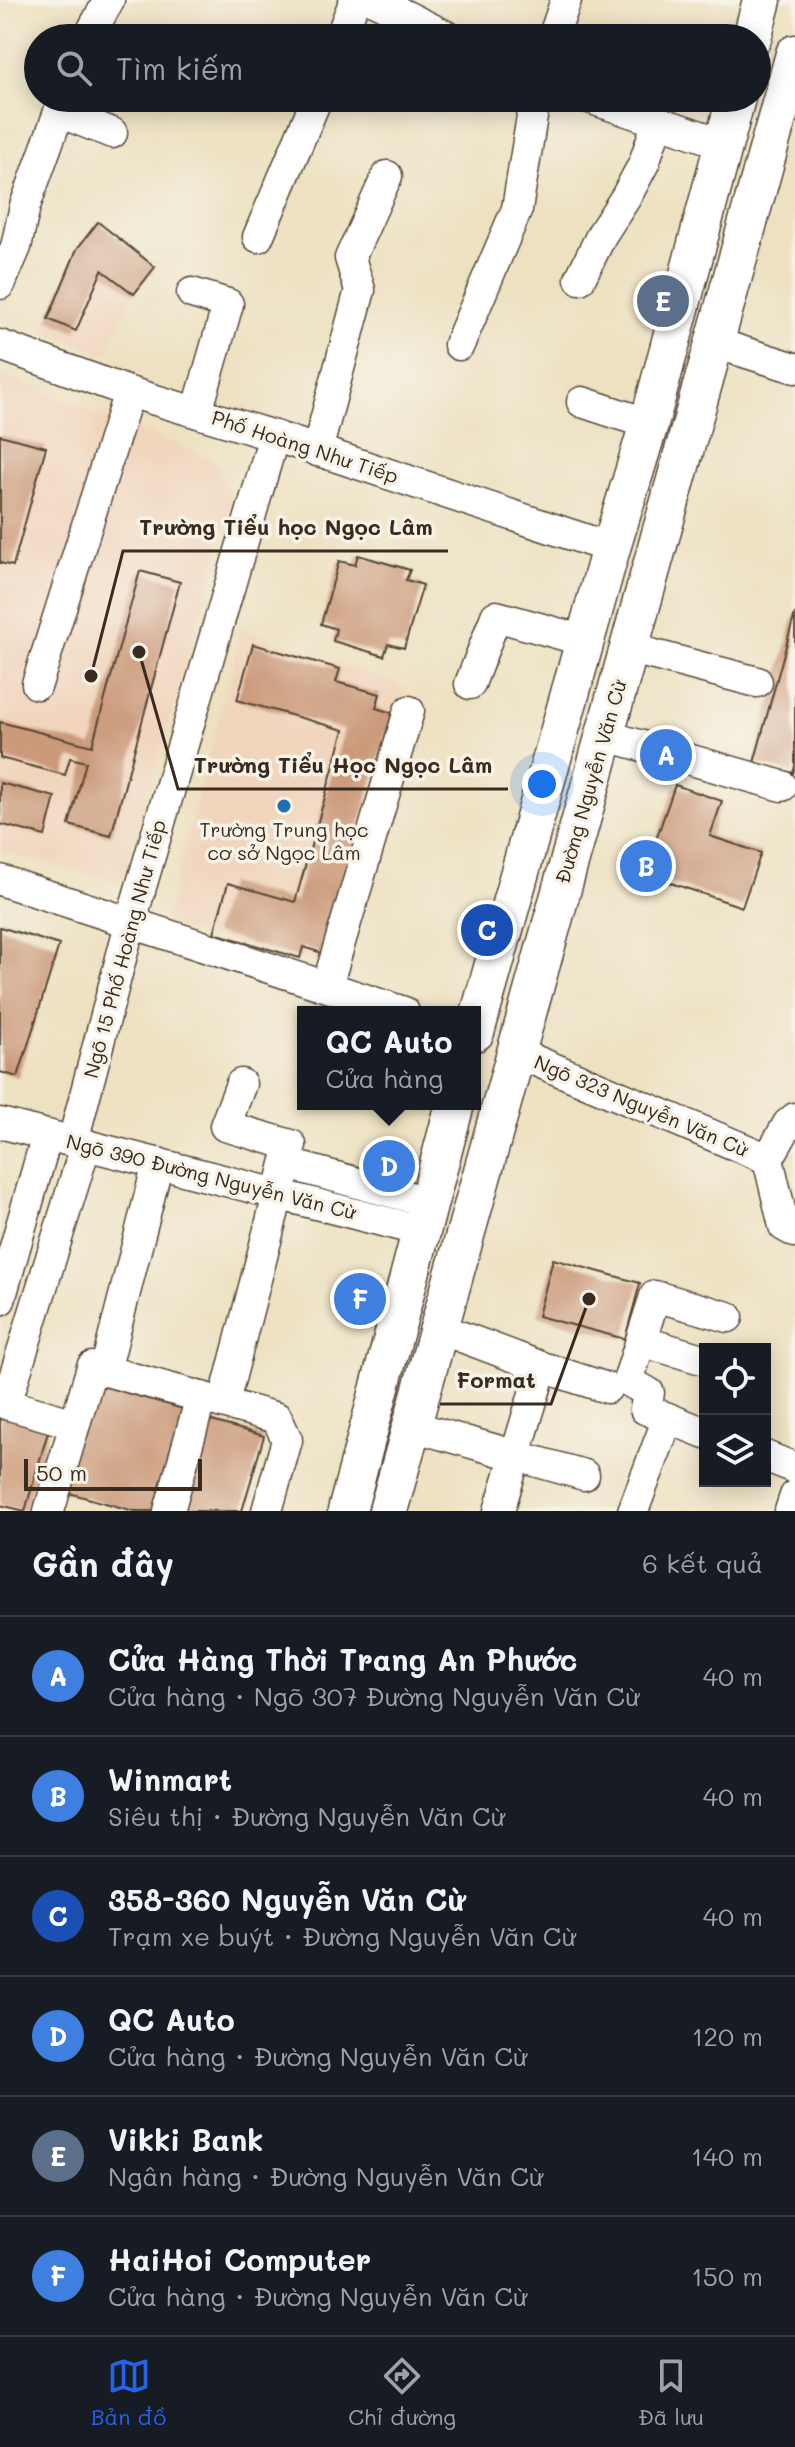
<!DOCTYPE html>
<html lang="vi">
<head>
<meta charset="utf-8">
<style>
  :root { --surface:#171b24; --page:#20242c; --text:#f1f3f6; --muted:#9ea1a6; --line:#363941; --accent:#2563eb }
  body { margin:0; font-family:Mali,sans-serif; background:var(--page); color:var(--text) }
  .controls { position:absolute; right:24px; bottom:24px; display:grid; overflow:hidden; border-radius:0px; box-shadow:0 4px 20px #0003 }
  .controls button { width:72px; height:72px; display:grid; place-items:center; padding:0; border:0; border-bottom:2px solid var(--line); background:var(--surface); color:var(--text); font:40px sans-serif }
  .scale { position:absolute; left:24px; bottom:20px; width:178px; box-sizing:border-box; padding-left:8px; border:4px solid #3b2a1e; border-top:0; font-size:22px; line-height:28px; white-space:nowrap; color:#3b2a1e; -webkit-text-stroke:6px #f7f3e8; paint-order:stroke }
  .you { position:absolute; left:542px; top:784px; width:28px; height:28px; margin:-20px; border:6px solid #fff; border-radius:50%; background:#1a73e8; box-shadow:0 0 0 12px #1a73e833 }
  .badge { display:grid; place-items:center; width:52px; height:52px; border-radius:50%; background:var(--accent); color:#fff; font-size:26px; font-weight:700 }
  .pin { position:absolute; translate:-50% -50%; border:4px solid #fff; box-shadow:0 2px 8px #0006 }
  .popup { position:absolute; left:297px; top:1006px; width:184px; height:104px; box-sizing:border-box; display:grid; place-content:center; border-radius:0px; background:var(--surface); filter:drop-shadow(0 2px 6px #0005); font-size:26px; white-space:nowrap; color:var(--muted) }
  .popup b { font-size:30px; color:var(--text) }
  .popup::after { content:''; position:absolute; left:50%; top:100%; margin-left:-16px; border:16px solid transparent; border-top-color:var(--surface) }
  .list { margin:0; padding:0; list-style:none }
  h2 { display:flex; justify-content:space-between; align-items:center; height:104px; margin:0; padding:0 32px; font-size:34px }
  h2 small { font-size:26px; font-weight:400; color:var(--muted) }
  .list li { display:grid; grid-template-columns:52px 1fr auto; gap:24px; align-items:center; box-sizing:border-box; height:120px; padding:0 32px; border-top:2px solid var(--line) }
  .list b { display:block; font-size:30px; white-space:nowrap }
  .list p { margin:0; font-size:26px; white-space:nowrap; color:var(--muted) }
  .list em { font-size:26px; font-style:normal; color:var(--muted) }
  .icon { flex:none; width:44px; height:44px; fill:none; stroke:currentColor; stroke-width:2; stroke-linecap:round; stroke-linejoin:round }
  .map { position:relative; flex:none; width:795px; height:1511px; overflow:hidden }
  .search { position:absolute; background:var(--surface); box-shadow:0 4px 20px #0003; left:24px; right:24px; top:24px; height:88px; display:flex; align-items:center; gap:20px; box-sizing:border-box; padding:0 28px; border-radius:44px; color:var(--muted); font-size:30px }
  .sheet { height:824px; background:var(--surface) }
  nav { display:flex; justify-content:space-around; align-items:center; box-sizing:border-box; height:112px; border-top:2px solid var(--line); background:var(--surface); font-size:22px; color:var(--muted) }
  nav a { display:grid; justify-items:center; gap:4px }
  nav .on { color:var(--accent) }
  .map>svg:first-child { display:block }
  .built { fill:#f1d5bd }
  .building { fill:#cb9a7a }
  .lines { fill:none; stroke-linecap:round; stroke-linejoin:round }
  .minor-casing { stroke:#564536; stroke-width:33 }
  .major-casing { stroke:#564536; stroke-width:41 }
  .minor { stroke:#fff; stroke-width:30 }
  .major { stroke:#fff; stroke-width:38 }
  .poi-dot { fill:#1f6fb2; stroke:#f7f3e8; stroke-width:3 }
  .labels { text-anchor:middle; stroke-width:7; stroke-linejoin:round; paint-order:stroke }
  .street-label { font-size:20px; fill:#3b2a1e; stroke:#f7f3e8 }
  .poi-label { font-size:20px; fill:#3b2a1e; stroke:#f7f3e8 }
  .leader { fill:none; stroke:#3b2a1e; stroke-width:3 }
  .callout-dot { fill:#3b2a1e; stroke:#f7f3e8; stroke-width:3 }
  .callout-label { font-size:22px; text-anchor:middle; font-weight:bold; fill:#3b2a1e; stroke:#f7f3e8; stroke-width:7; stroke-linejoin:round; paint-order:stroke }
</style>
</head>
<body>
<div class="map">
<svg width="795" height="1511" viewBox="0 0 795 1511">
  <rect width="100%" height="100%" fill="#f7f3e8"/>
  <filter id="ink" filterUnits="userSpaceOnUse"><feTurbulence type="fractalNoise" baseFrequency=".0125" numOctaves="2"/><feDisplacementMap in="SourceGraphic" scale="16" xChannelSelector="R" yChannelSelector="G"/><feConvolveMatrix kernelMatrix="1 2 1 2 8 2 1 2 1" color-interpolation-filters="sRGB"/></filter>
  <filter id="wash" filterUnits="userSpaceOnUse"><feTurbulence type="fractalNoise" baseFrequency=".006" numOctaves="4" result="noise"/><feDisplacementMap in="SourceGraphic" scale="32" xChannelSelector="R" yChannelSelector="G"/><feGaussianBlur stdDeviation="1.8" result="paint"/><feColorMatrix in="noise" values="0 0 0 0 0 0 0 0 0 0 0 0 0 0 0 0 0 1.4 0 .05"/><feComposite in="paint" operator="in"/></filter>
  <g filter="url(#wash)">
    <rect width="100%" height="100%" fill="#ede1c1"/>
    <g class="built">
      <polygon points="98,222 155,267 134,294 106,354 43,332 77,249"/>
      <polygon points="0,374 213,459 233,500 122,882 0,852"/>
      <polygon points="242,629 406,688 330,966 164,925"/>
    </g>
    <g id="blocks">
      <g class="building">
        <polygon points="98,222 155,267 134,294 102,270 76,331 48,319 77,249"/>
        <polygon points="0,435 46,447 13,566 0,563"/>
        <polygon points="358,555 410,570 406,580 423,585 404,648 388,644 384,656 333,641 336,629 321,624 339,561 355,565"/>
        <polygon points="140,571 180,582 111,836 69,825 86,762 70,758 65,775 0,758 0,722 92,746"/>
        <polygon points="795,613 795,766 793,773 754,763"/>
        <polygon points="253,644 340,669 336,682 380,694 376,708 392,713 322,953 303,947 300,958 214,933 228,883 295,902 344,730 237,700"/>
        <polygon points="0,783 55,797 45,836 0,824"/>
        <polygon points="675,785 722,801 710,836 761,853 742,907 644,874"/>
        <polygon points="0,927 59,945 18,1077 0,1072"/>
        <polygon points="553,1259 640,1283 625,1339 538,1316"/>
        <polygon points="92,1383 187,1410 159,1511 134,1511 62,1491"/>
        <polygon points="0,1412 50,1425 25,1511 0,1505"/>
        <polygon points="198,1417 264,1436 242,1511 172,1511"/>
      </g>
    </g>
  </g>
  <g filter="url(#ink)">
    <use href="#blocks" fill-opacity="0" stroke="#564536" stroke-width="2"/>
    <g class="lines">
      <defs>
        <g id="minor">
          <polyline points="374,0 450,38"/>
          <polyline points="88,38 109,0"/>
          <polyline points="340,38 355,0"/>
          <polyline points="553,38 566,0"/>
          <polyline points="589,98 724,144"/>
          <polyline points="59,112 112,133"/>
          <polyline points="258,237 317,98"/>
          <polyline points="580,279 602,234 626,197 644,163 658,121"/>
          <polyline points="0,284 16,247 25,206 64,98"/>
          <polyline points="192,293 228,304 197,412"/>
          <polyline points="715,343 795,368"/>
          <polyline points="0,345 129,392 274,436 611,548"/>
          <polyline points="459,345 517,209 535,98"/>
          <polyline points="582,402 649,424"/>
          <polyline points="317,451 360,290 350,258 387,176"/>
          <polyline points="628,648 757,682"/>
          <polyline points="37,684 129,392"/>
          <polyline points="470,684 496,616 585,641"/>
          <polyline points="604,735 782,786"/>
          <polyline points="0,880 404,1012"/>
          <polyline points="327,986 409,711"/>
          <polyline points="515,1052 768,1159"/>
          <polyline points="795,1118 788,1124 768,1159 784,1226 795,1232"/>
          <polyline points="0,1123 421,1231"/>
          <polyline points="73,1141 130,924 274,436"/>
          <polyline points="288,1164 428,1202"/>
          <polyline points="0,1300 47,1135"/>
          <polyline points="438,1328 542,1367 607,1388"/>
          <polyline points="641,1341 705,1360"/>
          <polyline points="105,1371 158,1163"/>
          <polyline points="224,1402 291,1145 225,1126 241,1084"/>
          <polyline points="75,1424 6,1404 86,1144"/>
          <polyline points="412,1426 584,1475"/>
          <polyline points="705,1433 645,1409 649,1393 628,1381 655,1296 728,1317"/>
          <polyline points="765,1456 795,1468"/>
          <polyline points="49,1511 92,1367 277,1418 287,1440 267,1511"/>
          <polyline points="169,1511 201,1397"/>
          <polyline points="499,1511 542,1367"/>
          <polyline points="633,1511 668,1418"/>
          <polyline points="790,1511 795,1496"/>
        </g>
        <g id="major">
          <polyline points="752,38 762,0"/>
          <polyline points="475,1032 611,548 649,424 736,98"/>
          <polyline points="347,1511 455,1104"/>
          <polyline points="388,1511 795,54"/>
        </g>
      </defs>
      <use href="#minor" class="minor-casing"/>
      <use href="#major" class="major-casing"/>
      <use href="#minor" class="minor"/>
      <use href="#major" class="major"/>
    </g>
  </g>
  <circle class="poi-dot" cx="284" cy="806" r="8"/>
  <g class="labels">
    <g class="street-label">
      <text transform="translate(305 447) rotate(18)" y="7">Phố Hoàng Như Tiếp</text>
      <text transform="translate(591 782) rotate(-74)" y="7">Đường Nguyễn Văn Cừ</text>
      <text transform="translate(125 949) rotate(-75)" y="7">Ngõ 15 Phố Hoàng Như Tiếp</text>
      <text transform="translate(641 1106) rotate(23)" y="7">Ngõ 323 Nguyễn Văn Cừ</text>
      <text transform="translate(211 1177) rotate(14)" y="7">Ngõ 390 Đường Nguyễn Văn Cừ</text>
    </g>
    <g class="poi-label">
      <text x="284" y="837">Trường Trung học<tspan x="284" dy="23">cơ sở Ngọc Lâm</tspan></text>
    </g>
  </g>
  <path class="leader" d="M91 676L123 551H448M139 652L178 789H508M589 1299L551 1404H440"/>
  <g class="callout-dot">
    <circle cx="91" cy="676" r="8"/>
    <circle cx="139" cy="652" r="8"/>
    <circle cx="589" cy="1299" r="8"/>
  </g>
  <g class="callout-label">
    <text x="286" y="535">Trường Tiểu học Ngọc Lâm</text>
    <text x="343" y="773">Trường Tiểu Học Ngọc Lâm</text>
    <text x="496" y="1388">Format</text>
  </g>
</svg>
<div class="controls">
<button><svg class="icon" aria-label="locate" viewBox="0 0 24 24"><circle cx="12" cy="12" r="6"/><path d="M12 2v4M12 18v4M2 12h4M18 12h4"/></svg></button>
<button><svg class="icon" aria-label="layers" viewBox="0 0 24 24"><path d="M12 4l9 5-9 5-9-5zM3 14l9 5 9-5"/></svg></button>
</div>
<div class="scale">50 m</div>
<div class="you"></div>
<div class="pin badge" style="left:666px;top:755px;background:#3f7fe0">A</div>
<div class="pin badge" style="left:646px;top:866px;background:#3f7fe0">B</div>
<div class="pin badge" style="left:487px;top:930px;background:#1a4fb4">C</div>
<div class="pin badge" style="left:389px;top:1166px;background:#3f7fe0">D</div>
<div class="popup"><b>QC Auto</b>Cửa hàng</div>
<div class="pin badge" style="left:663px;top:301px;background:#5c6f8a">E</div>
<div class="pin badge" style="left:360px;top:1299px;background:#3f7fe0">F</div>
<div class="search"><svg class="icon" aria-label="search" viewBox="0 0 24 24"><circle cx="10" cy="10" r="6"/><path d="M15 15l6 6"/></svg>Tìm kiếm</div>
</div>
<section class="sheet">
<h2>Gần đây<small>6 kết quả</small></h2>
<ul class="list">
<li><span class="badge" style="background:#3f7fe0">A</span><div><b>Cửa Hàng Thời Trang An Phước</b><p>Cửa hàng · Ngõ 307 Đường Nguyễn Văn Cừ</p></div><em>40 m</em></li>
<li><span class="badge" style="background:#3f7fe0">B</span><div><b>Winmart</b><p>Siêu thị · Đường Nguyễn Văn Cừ</p></div><em>40 m</em></li>
<li><span class="badge" style="background:#1a4fb4">C</span><div><b>358-360 Nguyễn Văn Cừ</b><p>Trạm xe buýt · Đường Nguyễn Văn Cừ</p></div><em>40 m</em></li>
<li><span class="badge" style="background:#3f7fe0">D</span><div><b>QC Auto</b><p>Cửa hàng · Đường Nguyễn Văn Cừ</p></div><em>120 m</em></li>
<li><span class="badge" style="background:#5c6f8a">E</span><div><b>Vikki Bank</b><p>Ngân hàng · Đường Nguyễn Văn Cừ</p></div><em>140 m</em></li>
<li><span class="badge" style="background:#3f7fe0">F</span><div><b>HaiHoi Computer</b><p>Cửa hàng · Đường Nguyễn Văn Cừ</p></div><em>150 m</em></li>
</ul>
</section>
<nav>
<a class="on"><svg class="icon" aria-label="map" viewBox="0 0 24 24"><path d="M3 6l6-2 6 2 6-2v14l-6 2-6-2-6 2zM9 4v14M15 6v14"/></svg>Bản đồ</a>
<a><svg class="icon" aria-label="directions" viewBox="0 0 24 24"><path d="M12 3l9 9-9 9-9-9zM9 14v-3h6M13 9l2 2-2 2"/></svg>Chỉ đường</a>
<a><svg class="icon" aria-label="saved" viewBox="0 0 24 24"><path d="M7 4h10v16l-5-4-5 4z"/></svg>Đã lưu</a>
</nav>
</body>
</html>
